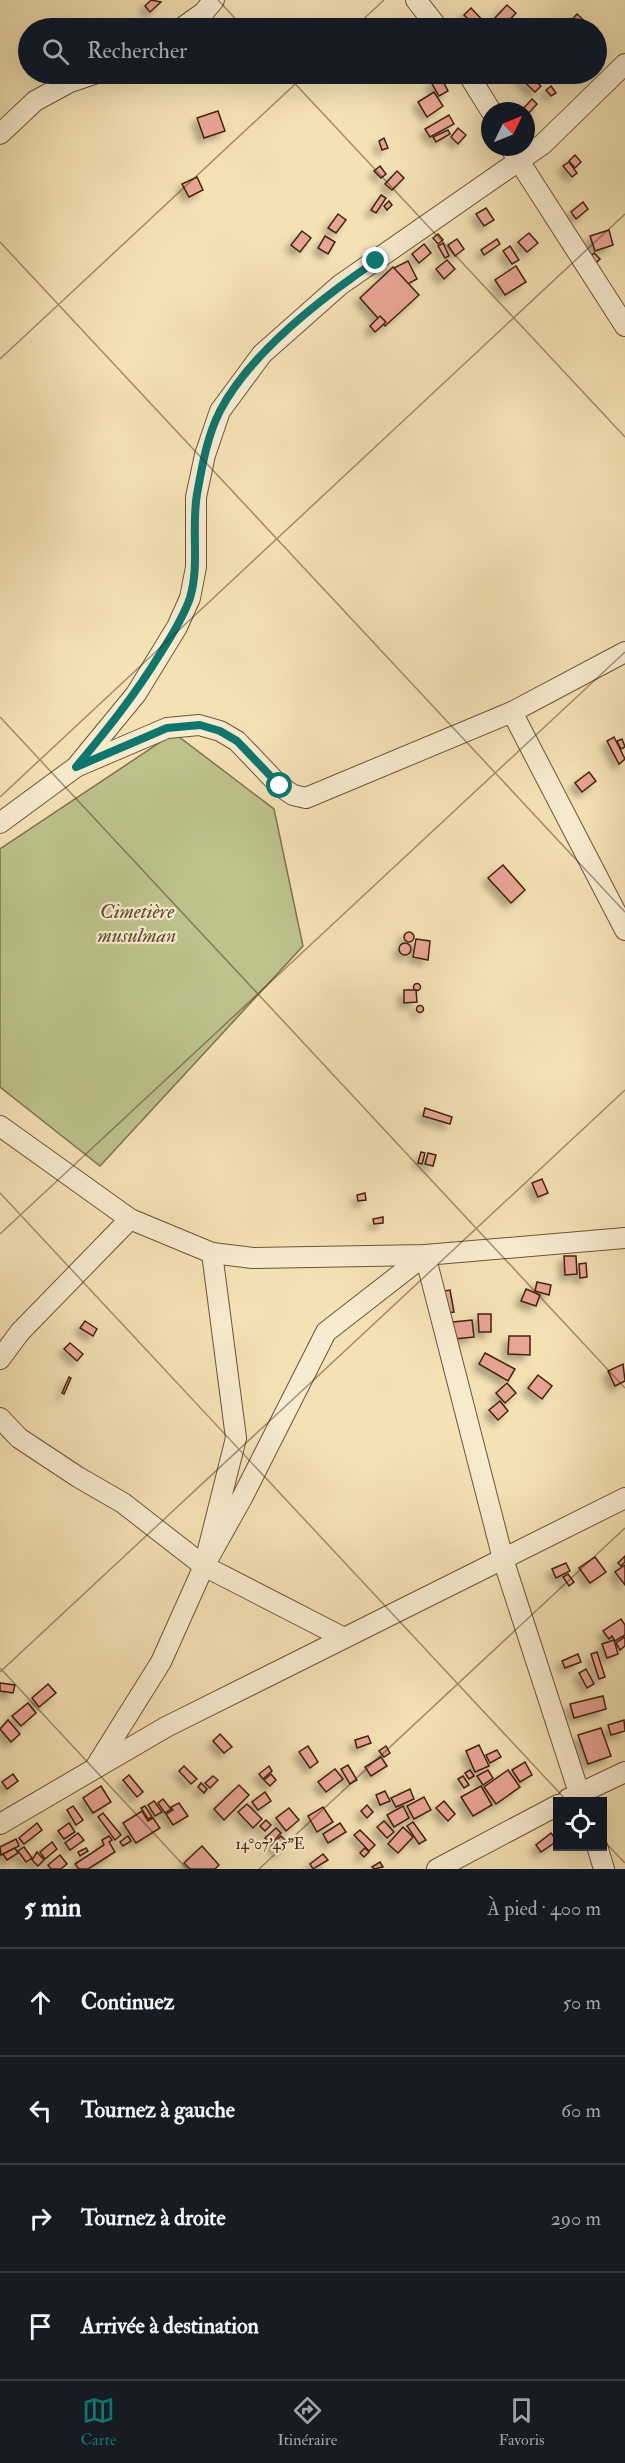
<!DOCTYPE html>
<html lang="fr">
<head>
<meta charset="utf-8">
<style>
  :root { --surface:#171b24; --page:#20242c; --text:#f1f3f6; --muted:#9ea1a6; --line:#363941; --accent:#0f766e }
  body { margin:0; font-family:"IM FELL Double Pica",serif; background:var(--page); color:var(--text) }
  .controls { position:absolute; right:18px; bottom:18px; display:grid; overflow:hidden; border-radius:0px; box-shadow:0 6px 24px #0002 }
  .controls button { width:54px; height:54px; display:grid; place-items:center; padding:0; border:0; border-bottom:2px solid var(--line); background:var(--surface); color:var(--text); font:30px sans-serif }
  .compass { position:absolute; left:481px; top:102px; width:54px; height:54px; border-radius:50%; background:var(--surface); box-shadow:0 6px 24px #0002; rotate:47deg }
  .stop { position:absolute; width:18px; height:18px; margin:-14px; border:4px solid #0f766e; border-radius:50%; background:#fff }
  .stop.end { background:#0f766e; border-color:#fff; box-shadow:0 2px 6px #0008 }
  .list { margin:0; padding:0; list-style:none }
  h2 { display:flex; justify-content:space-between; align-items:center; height:78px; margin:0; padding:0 24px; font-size:26px }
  h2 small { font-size:20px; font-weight:400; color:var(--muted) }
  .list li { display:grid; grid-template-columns:39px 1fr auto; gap:18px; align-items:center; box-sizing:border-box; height:108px; padding:0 24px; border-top:2px solid var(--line) }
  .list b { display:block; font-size:22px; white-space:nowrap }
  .list em { font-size:20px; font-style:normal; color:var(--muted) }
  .icon { flex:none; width:33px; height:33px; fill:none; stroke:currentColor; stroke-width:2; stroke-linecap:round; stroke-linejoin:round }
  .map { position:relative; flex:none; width:625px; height:1869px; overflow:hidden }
  .search { position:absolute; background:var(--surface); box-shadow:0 6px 24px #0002; left:18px; right:18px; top:18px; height:66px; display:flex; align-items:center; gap:15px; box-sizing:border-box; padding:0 21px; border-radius:33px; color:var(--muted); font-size:22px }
  .sheet { height:510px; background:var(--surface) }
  nav { display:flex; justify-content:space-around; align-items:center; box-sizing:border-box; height:84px; border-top:2px solid var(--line); background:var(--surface); font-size:16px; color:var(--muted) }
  nav a { display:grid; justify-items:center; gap:3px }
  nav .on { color:var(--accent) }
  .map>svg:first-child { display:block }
  .green { fill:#bec38c; stroke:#80734e; stroke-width:1.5 }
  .building { fill:#e7a594; stroke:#432311; stroke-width:1.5; filter:url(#shadow) }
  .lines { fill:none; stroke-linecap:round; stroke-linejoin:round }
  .minor-casing { stroke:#6f533a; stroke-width:22 }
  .minor { stroke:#f8eccf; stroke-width:20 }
  .route { stroke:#0f766e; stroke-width:8 }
  .ticks { fill:none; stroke:#432311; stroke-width:1.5; stroke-opacity:0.45 }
  .labels { text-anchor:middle; stroke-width:4.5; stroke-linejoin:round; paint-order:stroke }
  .park-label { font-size:21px; font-style:italic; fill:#624b30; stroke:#f8eccf }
  .ticks-label { font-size:15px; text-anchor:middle; fill:#432311; stroke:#f8eccf; stroke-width:4.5; stroke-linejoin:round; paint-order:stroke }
</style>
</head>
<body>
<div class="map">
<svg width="625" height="1869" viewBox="0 0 625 1869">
  <defs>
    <filter id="shadow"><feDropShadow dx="-5.5" dy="5.5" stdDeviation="3" flood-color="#0004"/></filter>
  </defs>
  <rect width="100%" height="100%" fill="#f4e2b5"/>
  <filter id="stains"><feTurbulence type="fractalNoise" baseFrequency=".00333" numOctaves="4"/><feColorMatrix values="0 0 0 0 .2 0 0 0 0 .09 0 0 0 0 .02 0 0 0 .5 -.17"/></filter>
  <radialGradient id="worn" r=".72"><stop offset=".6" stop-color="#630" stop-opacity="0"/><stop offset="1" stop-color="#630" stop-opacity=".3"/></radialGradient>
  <polygon class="green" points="174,733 274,809 303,946 100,1166 0,1087 0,849"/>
  <g class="building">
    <polygon points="151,0 161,2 150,12 145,6"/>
    <polygon points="507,5 516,13 502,28 493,20"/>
    <polygon points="471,8 490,28 477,28 464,15"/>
    <polygon points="577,14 588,24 584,28 564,28"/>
    <polygon points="128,21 133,25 126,28 124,26"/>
    <polygon points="516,74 526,74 541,86 535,92"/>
    <polygon points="441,77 448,91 439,96 431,82"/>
    <polygon points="551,86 556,93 551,96 546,90"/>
    <polygon points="434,92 443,106 427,117 418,102"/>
    <polygon points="532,99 537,104 528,114 523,109"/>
    <polygon points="218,111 225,131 204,138 197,118"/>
    <polygon points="449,115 454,124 430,137 425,129"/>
    <polygon points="458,128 466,135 458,144 451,137"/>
    <polygon points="448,130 450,134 436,142 433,137"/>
    <polygon points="384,138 388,148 382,150 379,141"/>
    <polygon points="575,155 581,162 575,168 569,161"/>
    <polygon points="569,162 577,173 572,177 563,166"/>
    <polygon points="380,166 386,174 381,178 374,171"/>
    <polygon points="397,171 404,178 392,190 385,184"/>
    <polygon points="197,177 203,190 189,197 182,184"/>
    <polygon points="381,195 386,198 376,213 371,210"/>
    <polygon points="389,201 392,205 387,210 384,206"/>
    <polygon points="583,202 588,209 576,219 571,212"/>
    <polygon points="486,208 494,220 484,226 476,214"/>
    <polygon points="338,214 346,220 336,233 328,228"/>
    <polygon points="609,230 613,245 595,251 590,236"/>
    <polygon points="302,231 311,238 300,252 291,245"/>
    <polygon points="529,233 538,243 527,252 518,242"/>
    <polygon points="438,234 443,240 438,244 433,238"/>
    <polygon points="325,236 335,242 328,254 318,248"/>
    <polygon points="457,239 464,249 455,256 448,245"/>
    <polygon points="497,239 500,244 484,255 481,250"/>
    <polygon points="443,243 449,256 445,258 438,246"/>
    <polygon points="424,244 431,253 419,263 412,254"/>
    <polygon points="510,246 519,260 512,264 503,251"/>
    <polygon points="594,253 600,259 594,265 588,259"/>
    <polygon points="447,260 455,269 444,279 436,269"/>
    <polygon points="408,261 417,279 402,287 392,269"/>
    <polygon points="516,266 526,282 505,295 495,280"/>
    <polygon points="393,267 419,295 385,326 360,298"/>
    <polygon points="380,316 386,322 375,332 370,326"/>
    <polygon points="614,737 625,759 619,764 607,741"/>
    <polygon points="622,739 625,747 621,749 617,741"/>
    <polygon points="589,772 596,781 582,792 575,783"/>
    <polygon points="503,865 525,890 511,903 488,878"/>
    <circle cx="409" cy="937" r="5"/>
    <polygon points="416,939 430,941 428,960 413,957"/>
    <circle cx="405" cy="949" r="6"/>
    <circle cx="417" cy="987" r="3.5"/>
    <polygon points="404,990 416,990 417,1002 404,1003"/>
    <circle cx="420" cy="1009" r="3.5"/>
    <polygon points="425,1108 452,1117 450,1124 423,1116"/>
    <polygon points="421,1152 425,1153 422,1164 418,1163"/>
    <polygon points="428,1153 436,1155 433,1166 425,1164"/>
    <polygon points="542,1179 548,1193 538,1197 532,1183"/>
    <polygon points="365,1193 366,1200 358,1201 357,1195"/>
    <polygon points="383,1217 383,1223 374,1224 373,1219"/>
    <polygon points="564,1256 576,1256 577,1274 565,1275"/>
    <polygon points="586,1263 587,1277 580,1278 579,1264"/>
    <polygon points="537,1282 551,1285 549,1295 535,1291"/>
    <polygon points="526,1289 540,1295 536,1306 521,1301"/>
    <polygon points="450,1290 454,1312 447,1313 444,1291"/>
    <polygon points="478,1314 491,1314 491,1332 479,1332"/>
    <polygon points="472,1320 474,1337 454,1339 453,1322"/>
    <polygon points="85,1321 97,1329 93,1336 80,1328"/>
    <polygon points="509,1336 530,1336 530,1355 508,1354"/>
    <polygon points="70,1343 83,1354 77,1361 64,1349"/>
    <polygon points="485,1353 515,1369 508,1381 479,1364"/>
    <polygon points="623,1364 625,1381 615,1386 608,1371"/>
    <polygon points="538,1375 552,1386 542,1399 528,1388"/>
    <polygon points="69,1377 71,1378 64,1394 62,1393"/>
    <polygon points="507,1383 516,1393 505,1403 496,1393"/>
    <polygon points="500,1401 508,1411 498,1420 489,1410"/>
    <polygon points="625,1556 625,1562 621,1566 618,1563"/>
    <polygon points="595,1557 606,1572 590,1583 579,1568"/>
    <polygon points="566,1563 570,1571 556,1578 552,1569"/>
    <polygon points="625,1565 625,1585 615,1572"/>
    <polygon points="568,1574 574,1582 569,1586 563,1577"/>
    <polygon points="621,1619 625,1625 625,1635 615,1641 612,1636 609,1639 603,1631"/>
    <polygon points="625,1637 625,1646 620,1650 616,1643"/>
    <polygon points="614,1640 618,1654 607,1658 602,1644"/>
    <polygon points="597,1652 605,1677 599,1679 591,1654"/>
    <polygon points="578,1654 581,1662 565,1668 562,1661"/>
    <polygon points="586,1669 594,1684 587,1688 579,1673"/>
    <polygon points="0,1683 15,1685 13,1693 0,1691"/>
    <polygon points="48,1684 56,1693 39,1707 32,1698"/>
    <polygon points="603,1696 606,1709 574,1718 570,1704"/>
    <polygon points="28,1703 36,1713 21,1726 12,1716"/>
    <polygon points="8,1720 20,1734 11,1742 0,1729"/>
    <polygon points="624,1720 625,1731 611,1735 608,1725"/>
    <polygon points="601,1728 611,1756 588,1764 578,1735"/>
    <polygon points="220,1734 232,1747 224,1753 213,1741"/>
    <polygon points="368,1736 371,1743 357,1748 355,1740"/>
    <polygon points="479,1745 489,1766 475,1772 466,1751"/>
    <polygon points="308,1746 318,1762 310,1768 299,1752"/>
    <polygon points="386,1746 390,1753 384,1757 379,1751"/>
    <polygon points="497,1750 501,1757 490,1763 486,1755"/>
    <polygon points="381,1757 387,1766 371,1776 365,1767"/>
    <polygon points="525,1762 532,1775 520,1782 512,1770"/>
    <polygon points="348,1765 357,1780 350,1784 341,1769"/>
    <polygon points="184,1766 197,1779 191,1784 179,1771"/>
    <polygon points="269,1766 272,1771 263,1779 259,1774"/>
    <polygon points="335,1769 343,1779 326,1792 318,1782"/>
    <polygon points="470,1770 474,1776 469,1779 465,1773"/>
    <polygon points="488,1770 493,1778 483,1785 477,1776"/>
    <polygon points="508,1770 520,1787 496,1804 484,1787"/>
    <polygon points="13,1774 18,1781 7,1789 2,1782"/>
    <polygon points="271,1774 276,1780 270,1786 264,1780"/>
    <polygon points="129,1775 143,1792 137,1797 123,1780"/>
    <polygon points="213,1776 218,1780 210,1788 205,1783"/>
    <polygon points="463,1776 469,1785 464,1788 458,1779"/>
    <polygon points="201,1783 207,1789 204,1793 198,1787"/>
    <polygon points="239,1785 249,1795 224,1820 214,1809"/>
    <polygon points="101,1786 111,1802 93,1813 83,1798"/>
    <polygon points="481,1786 492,1805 473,1816 461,1797"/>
    <polygon points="410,1789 414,1799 396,1807 391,1798"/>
    <polygon points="385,1791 390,1801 380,1805 376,1795"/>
    <polygon points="265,1792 271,1801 258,1810 252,1802"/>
    <polygon points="424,1797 431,1810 414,1819 407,1806"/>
    <polygon points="163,1799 171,1809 165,1813 158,1803"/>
    <polygon points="154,1801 162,1812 155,1816 148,1805"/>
    <polygon points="444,1801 455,1814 448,1821 436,1808"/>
    <polygon points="179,1803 188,1816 173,1825 166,1814 173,1810 171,1807"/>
    <polygon points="247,1804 262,1819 253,1828 238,1812"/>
    <polygon points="367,1805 373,1812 367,1818 361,1811"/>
    <polygon points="73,1806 83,1820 76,1825 67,1810"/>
    <polygon points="145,1806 152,1817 148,1819 141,1808"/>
    <polygon points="403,1806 409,1818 394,1827 387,1815"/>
    <polygon points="323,1807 333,1822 317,1832 308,1816"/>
    <polygon points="289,1808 299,1820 286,1831 276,1818"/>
    <polygon points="142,1811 148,1821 153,1818 160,1828 136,1843 123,1823"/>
    <polygon points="103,1813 121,1835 115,1840 98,1817"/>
    <polygon points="266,1820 271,1825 265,1831 260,1826"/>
    <polygon points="384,1821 394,1832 387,1838 377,1827"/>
    <polygon points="413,1822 426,1840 419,1844 407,1826"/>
    <polygon points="37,1823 42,1830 24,1844 19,1838"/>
    <polygon points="69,1823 75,1832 64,1839 58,1831"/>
    <polygon points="340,1823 346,1832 328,1843 323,1834"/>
    <polygon points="403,1827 413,1837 398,1853 388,1844"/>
    <polygon points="276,1828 281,1833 271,1844 265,1838"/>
    <polygon points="360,1830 375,1845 369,1851 354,1835"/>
    <polygon points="78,1833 84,1840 70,1850 65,1843"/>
    <polygon points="551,1833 557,1841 541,1852 536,1845"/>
    <polygon points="109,1836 112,1840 109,1842 115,1852 88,1869 79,1869 75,1864 104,1845 102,1840"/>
    <polygon points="128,1836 131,1841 123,1846 120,1842"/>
    <polygon points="281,1836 288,1843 279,1852 272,1845"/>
    <polygon points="16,1839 19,1846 1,1855 0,1847"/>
    <polygon points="52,1842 57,1849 45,1859 40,1852"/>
    <polygon points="202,1846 219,1865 215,1869 190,1869 184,1863"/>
    <polygon points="24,1847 32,1858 26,1862 18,1851"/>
    <polygon points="15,1848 18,1853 7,1860 3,1854"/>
    <polygon points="86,1848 88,1851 80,1856 78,1852"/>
    <polygon points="365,1848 369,1852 364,1857 360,1853"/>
    <polygon points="37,1852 44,1860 38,1866 32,1860"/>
    <polygon points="323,1854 328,1860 313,1869 310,1864"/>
    <polygon points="60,1855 67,1864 61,1869 51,1869 48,1865"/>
    <polygon points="380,1862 383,1867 374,1869 372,1867"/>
  </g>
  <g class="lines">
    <defs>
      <g id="minor">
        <polyline points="416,0 438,28"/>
        <polyline points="182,28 204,12 214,0"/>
        <polyline points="468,74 491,111"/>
        <polyline points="0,134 35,101 70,82 94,74"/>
        <polyline points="510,147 625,326"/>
        <polyline points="512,712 625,930"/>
        <polyline points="78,766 167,728 199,725 220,731 237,741 280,786 293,795 306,798 512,712 625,652"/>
        <polyline points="0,823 76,767 136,694 177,627 190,598 196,567 196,497 205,455 220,411 262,354 340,285 543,144 625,64"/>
        <polyline points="0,1126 130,1219 212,1253 253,1258 425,1255 625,1238"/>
        <polyline points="0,1359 20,1332 130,1219"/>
        <polyline points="0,1418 19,1438 78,1477 123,1503 204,1566 344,1638"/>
        <polyline points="204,1566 242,1498 326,1332 425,1255 503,1559 582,1802"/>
        <polyline points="96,1766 161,1662 204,1566 236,1438 212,1253"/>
        <polyline points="568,1799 625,1772"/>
        <polyline points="0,1824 166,1727 625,1498"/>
        <polyline points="597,1846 604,1869"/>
        <polyline points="437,1869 558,1805"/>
      </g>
    </defs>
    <use href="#minor" class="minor-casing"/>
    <use href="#minor" class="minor"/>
  </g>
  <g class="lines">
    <path class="route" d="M 280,786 L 237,741 L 220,731 L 200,725 L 167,728 L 76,767 C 106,731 135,695 160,654 C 171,637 183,618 190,598 C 200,564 191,529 197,494 C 202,467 207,436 220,411 C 250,353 323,297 376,261"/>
  </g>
  <path class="ticks" d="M 218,0 L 244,28M 354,28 L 384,0M 286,74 L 625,437M 0,242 L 625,912M 0,359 L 306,74M 0,717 L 625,1388M 0,797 L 625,214M 0,1193 L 568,1802M 0,1234 L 625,652M 0,1668 L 187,1869M 0,1672 L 625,1090M 602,1839 L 625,1863M 259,1869 L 625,1528"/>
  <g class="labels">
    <g class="park-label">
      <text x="137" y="918">Cimetière<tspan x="137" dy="24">musulman</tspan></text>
    </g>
  </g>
  <g class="ticks-label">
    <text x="270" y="1849">14°07'45"E</text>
  </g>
  <rect width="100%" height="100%" filter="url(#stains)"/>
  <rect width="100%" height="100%" fill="url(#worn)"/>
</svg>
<div class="controls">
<button><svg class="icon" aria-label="locate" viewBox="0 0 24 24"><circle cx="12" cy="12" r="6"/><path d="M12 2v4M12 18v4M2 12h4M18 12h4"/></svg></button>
</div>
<svg class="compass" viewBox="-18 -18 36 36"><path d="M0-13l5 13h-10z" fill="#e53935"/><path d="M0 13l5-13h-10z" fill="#9ea1a6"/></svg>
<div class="stop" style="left:280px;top:786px"></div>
<div class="stop end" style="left:376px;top:261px"></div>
<div class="search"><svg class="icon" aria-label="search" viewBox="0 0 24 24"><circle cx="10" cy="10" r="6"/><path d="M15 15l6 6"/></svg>Rechercher</div>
</div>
<section class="sheet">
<h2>5 min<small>À pied · 400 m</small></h2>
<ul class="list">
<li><svg class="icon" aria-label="ahead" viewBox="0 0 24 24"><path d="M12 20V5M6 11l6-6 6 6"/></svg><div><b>Continuez</b></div><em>50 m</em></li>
<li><svg class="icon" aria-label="left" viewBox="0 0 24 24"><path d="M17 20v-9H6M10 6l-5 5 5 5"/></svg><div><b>Tournez à gauche</b></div><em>60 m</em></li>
<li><svg class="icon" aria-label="right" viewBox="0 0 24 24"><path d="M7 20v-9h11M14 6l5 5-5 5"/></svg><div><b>Tournez à droite</b></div><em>290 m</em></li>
<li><svg class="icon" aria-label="arrive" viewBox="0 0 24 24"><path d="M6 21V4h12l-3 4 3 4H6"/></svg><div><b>Arrivée à destination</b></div></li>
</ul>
</section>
<nav>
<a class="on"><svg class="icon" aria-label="map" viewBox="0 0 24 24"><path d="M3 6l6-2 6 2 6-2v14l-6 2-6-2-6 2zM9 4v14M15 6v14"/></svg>Carte</a>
<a><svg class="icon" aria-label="directions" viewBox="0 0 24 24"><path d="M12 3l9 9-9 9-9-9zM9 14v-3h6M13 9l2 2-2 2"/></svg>Itinéraire</a>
<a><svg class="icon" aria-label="saved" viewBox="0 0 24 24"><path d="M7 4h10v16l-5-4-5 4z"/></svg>Favoris</a>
</nav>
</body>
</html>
